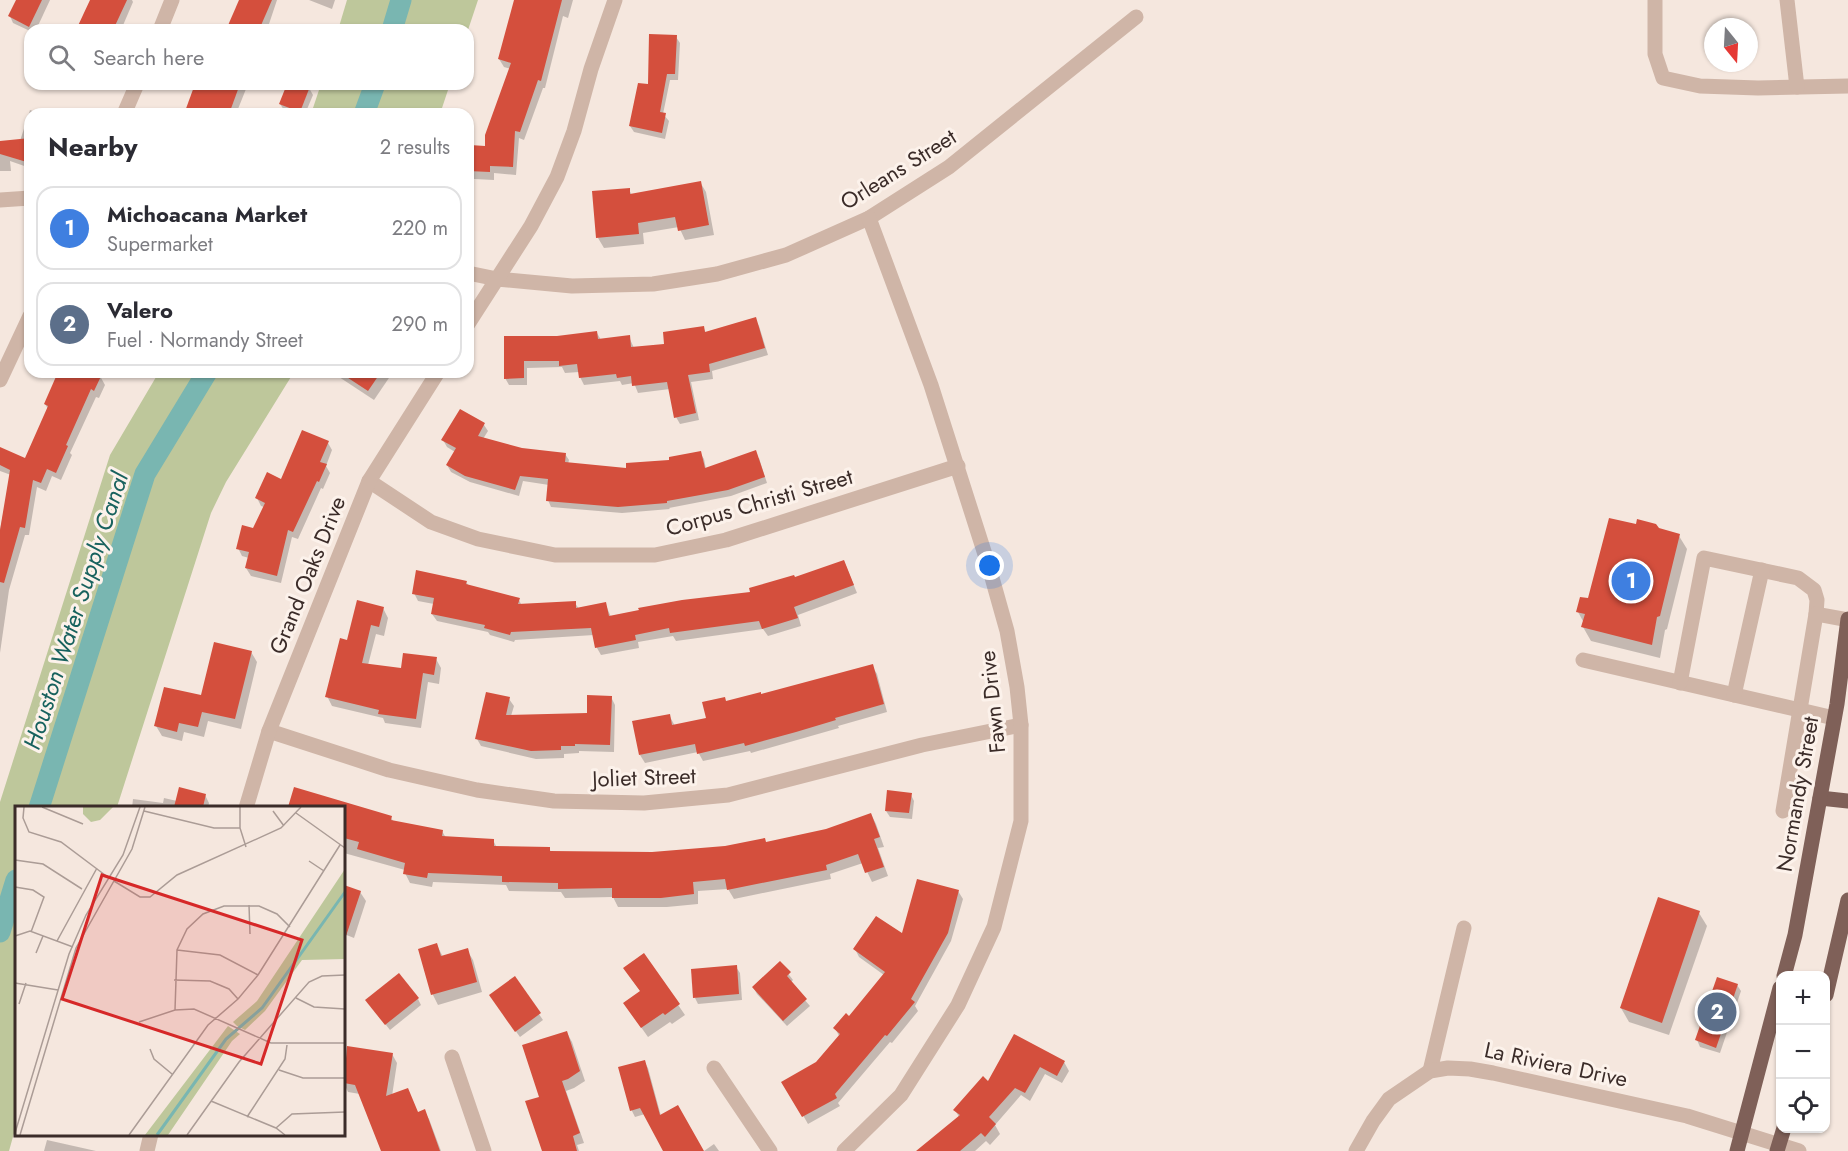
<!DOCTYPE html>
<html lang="en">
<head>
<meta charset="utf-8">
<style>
  :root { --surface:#fff; --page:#f7f7f7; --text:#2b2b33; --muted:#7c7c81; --line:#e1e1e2; --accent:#18625e }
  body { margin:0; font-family:Jost,sans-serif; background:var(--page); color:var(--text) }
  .controls { position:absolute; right:18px; bottom:18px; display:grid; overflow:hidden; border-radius:12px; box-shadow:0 2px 4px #0004 }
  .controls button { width:54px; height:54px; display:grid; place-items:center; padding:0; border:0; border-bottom:2px solid var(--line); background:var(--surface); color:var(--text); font:30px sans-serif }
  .compass { position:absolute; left:1704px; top:18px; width:54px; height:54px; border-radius:50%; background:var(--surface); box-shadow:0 2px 4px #0004; rotate:162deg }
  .you { position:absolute; left:990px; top:566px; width:21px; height:21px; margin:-15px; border:4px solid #fff; border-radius:50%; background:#1a73e8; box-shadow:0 0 0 9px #1a73e833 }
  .badge { display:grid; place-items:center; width:39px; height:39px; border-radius:50%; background:var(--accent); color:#fff; font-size:20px; font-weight:700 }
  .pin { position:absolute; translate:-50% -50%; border:3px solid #fff; box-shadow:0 2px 6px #0006 }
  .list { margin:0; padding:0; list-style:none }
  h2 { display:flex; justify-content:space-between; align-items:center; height:78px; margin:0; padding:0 24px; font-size:26px }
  h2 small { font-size:20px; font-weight:400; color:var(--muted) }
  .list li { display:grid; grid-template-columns:39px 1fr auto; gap:18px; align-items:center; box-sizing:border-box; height:84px; margin:0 12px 12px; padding:0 12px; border:2px solid var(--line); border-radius:18px }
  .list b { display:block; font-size:22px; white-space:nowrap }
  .list p { margin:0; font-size:20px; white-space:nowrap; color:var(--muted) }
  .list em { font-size:20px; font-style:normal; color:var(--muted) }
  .icon { flex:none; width:33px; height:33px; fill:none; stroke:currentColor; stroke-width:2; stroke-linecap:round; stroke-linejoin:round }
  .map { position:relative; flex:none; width:1848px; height:1151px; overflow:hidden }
  .search { position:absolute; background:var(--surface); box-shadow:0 2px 4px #0004; left:24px; top:24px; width:450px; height:66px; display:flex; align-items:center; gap:15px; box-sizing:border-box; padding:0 21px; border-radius:18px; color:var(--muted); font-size:22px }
  .panel { position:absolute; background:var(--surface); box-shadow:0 2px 4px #0004; left:24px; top:108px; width:450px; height:270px; border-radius:18px }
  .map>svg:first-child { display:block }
  .green { fill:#bec79b }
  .shadow { fill:#0003 }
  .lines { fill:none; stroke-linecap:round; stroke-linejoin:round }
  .canal { stroke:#79b6b1; stroke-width:21 }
  .building { fill:#d44f3d }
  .minor { stroke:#cfb5a7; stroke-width:15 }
  .major { stroke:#7f6058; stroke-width:15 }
  .labels { text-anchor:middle; stroke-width:6; stroke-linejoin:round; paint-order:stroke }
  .street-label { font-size:22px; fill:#3b2c29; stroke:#fcf2eb }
  .water-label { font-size:24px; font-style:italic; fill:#18625e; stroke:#fcf2eb }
  .inset-river { fill:none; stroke:#79b6b1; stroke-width:3 }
  .inset-road { fill:none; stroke:#ab9c96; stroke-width:1.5 }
  .view { fill:#d62828; fill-opacity:0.15; stroke:#d62828; stroke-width:3 }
  .inset-edge { fill:none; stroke:#3b2c29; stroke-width:3 }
</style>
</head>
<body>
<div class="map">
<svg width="1848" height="1151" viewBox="0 0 1848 1151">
  <rect width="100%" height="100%" fill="#f5e7de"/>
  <g class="green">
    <polygon points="347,0 478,0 468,30 338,30"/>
    <polygon points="321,84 450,84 440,114 311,114"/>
    <polygon points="159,372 294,372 226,482 211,513 117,807 16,808 16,1126 9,1151 0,1151 0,802 110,455"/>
  </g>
  <g class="shadow">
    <polygon points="18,0 50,0 36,30 30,31 13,23 10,16"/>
    <polygon points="91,0 132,0 133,2 121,30 77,30"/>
    <polygon points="240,0 277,0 267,30 228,30"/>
    <polygon points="309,0 335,0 332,9"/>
    <polygon points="516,0 573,0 568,18 563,16 545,88 543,88 524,140 519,138 516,175 494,173 494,180 474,179 470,171 486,148 511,69 504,67 499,59"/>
    <polygon points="676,37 680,43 678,80 670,80 663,114 669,121 665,139 634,132 630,126 649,86"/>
    <polygon points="197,84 248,84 236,114 185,114"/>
    <polygon points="288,84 299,84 309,88 313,95 305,114 294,114 284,110 280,104"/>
    <polygon points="30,110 41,114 30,114 30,168 10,161 11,171 0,171 0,142 20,141"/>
    <polygon points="700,182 706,192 714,235 685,240 679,227 643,233 644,244 604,248 598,238 629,190 632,195"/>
    <polygon points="755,319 759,326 768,355 712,371 713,379 691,382 699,420 680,424 676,417 670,389 638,393 634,383 622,385 620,381 584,385 580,377 579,372 565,373 562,367 527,368 527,385 509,385 505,378 505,337 558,337 597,333 601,340 629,337 634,348 666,345 703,327 706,333"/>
    <polygon points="60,372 102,372 100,376 105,385 99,398 96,397 70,453 72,455 61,480 52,476 46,491 37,487 29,535 25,535 9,590 0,653 0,530 11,475 0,471 0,449 26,460 48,409 45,404"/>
    <polygon points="334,372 393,372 374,400 336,375"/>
    <polygon points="460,411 484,425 488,431 483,439 522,449 565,454 569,460 568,464 628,470 671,461 700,453 704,459 706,469 759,458 767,483 731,496 669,508 670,509 622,513 551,507 548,500 549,485 523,481 519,496 470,482 451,472 447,465 455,452 447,447 443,440"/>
    <polygon points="328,443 332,450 326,466 330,473 323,489 321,488 298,539 292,537 281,583 251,576 246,568 249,558 242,556 238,548 254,530 264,507 261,506 257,498 282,481"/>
    <polygon points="1637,526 1679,536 1687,549 1667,629 1665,630 1660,658 1591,641 1583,627 1584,623 1578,612 1590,600"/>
    <polygon points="844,561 857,593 798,615 801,626 768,636 763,629 676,641 673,636 638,642 639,648 601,655 597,648 594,635 515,640 514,642 490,635 488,632 437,621 432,614 434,604 418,601 414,593 466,582 469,586 519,600 522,606 575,603 579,609 605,603 611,617 752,593"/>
    <polygon points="383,608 388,618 384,636 376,634 368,665 402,670 436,659 441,668 439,684 428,682 421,728 385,723 383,718 332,706 327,696 348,641"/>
    <polygon points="251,652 257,662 241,729 208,721 204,737 184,732 182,741 162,736 156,726 202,697"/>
    <polygon points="872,666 877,674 887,712 838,726 839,728 751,753 750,751 703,761 698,752 645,763 640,755 669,715 675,726 708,719 727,703 761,696"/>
    <polygon points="611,697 615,705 614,752 579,751 579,753 564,754 564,758 536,759 481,746 477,739 509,699 514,706 511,716 588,714"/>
    <polygon points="295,789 391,818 394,822 442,831 446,838 493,840 497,848 549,848 551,852 652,853 766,843 826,830 871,814 876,824 884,847 878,848 888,876 872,882 863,863 830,874 831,879 734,899 728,889 698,891 698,904 667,907 618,907 613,897 565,898 561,892 509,891 506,885 433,882 432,887 410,883 405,873 405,870 344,853 344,808 289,808"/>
    <polygon points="205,795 209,803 208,808 132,808 133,799 163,803 164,798 177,801"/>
    <polygon points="911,795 914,801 912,819 890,817 886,811"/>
    <polygon points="344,886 360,892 366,901 354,938 344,934"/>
    <polygon points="958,891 963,899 951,941 915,1006 918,1011 892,1043 890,1042 838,1103 840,1106 808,1124 784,1082 817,1064 839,1036 835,1028 849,1018 884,975 859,957 855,949 903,935"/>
    <polygon points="1699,913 1707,926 1669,1035 1629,1022 1621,1008"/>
    <polygon points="437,945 443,957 467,950 473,960 482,992 438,1005 433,995 420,950"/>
    <polygon points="644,955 685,1015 672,1024 670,1022 648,1037 631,1013 641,992 631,978"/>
    <polygon points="780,963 793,980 790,983 810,1006 787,1026 757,994 753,987"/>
    <polygon points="736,967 740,973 742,1000 698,1004 695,998"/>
    <polygon points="514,978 543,1020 520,1037 494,1001"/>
    <polygon points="1737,985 1741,991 1720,1053 1700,1047 1697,1040"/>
    <polygon points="418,999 421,1005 390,1030 371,1006"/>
    <polygon points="567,1033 572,1042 585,1081 574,1088 566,1091 584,1143 577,1145 579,1151 545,1151 540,1097"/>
    <polygon points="1015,1036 1064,1062 1069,1071 1062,1083 1045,1074 1030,1101 1021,1095 995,1125 1000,1134 990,1145 986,1141 975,1151 919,1151 959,1117 955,1110 989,1084"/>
    <polygon points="348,1047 392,1054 397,1063 392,1096 407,1090 418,1113 424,1111 429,1119 441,1151 397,1151 360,1094 348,1092 344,1083"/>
    <polygon points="644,1061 648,1068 661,1116 702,1151 665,1151 645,1114 635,1117 632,1111 620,1068"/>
    <polygon points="47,1140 96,1151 44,1151"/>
    <polygon points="714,1144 719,1151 704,1151"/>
  </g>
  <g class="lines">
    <g class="canal">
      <polyline points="392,30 401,0"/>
      <polyline points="364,114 375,84"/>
      <polyline points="39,808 145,474 207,372"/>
      <polyline points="0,932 16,880"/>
    </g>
  </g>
  <g class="building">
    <polygon points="16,0 42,0 29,27 8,16"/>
    <polygon points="90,0 127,0 113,30 76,30"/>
    <polygon points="239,0 272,0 259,30 226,30"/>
    <polygon points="514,0 562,0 541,81 538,80 520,132 515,131 513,167 490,166 490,172 468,171 470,145 485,146 485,135 511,63 498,59"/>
    <polygon points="649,34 677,35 675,74 667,74 660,112 666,113 662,133 629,126 638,83 648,84"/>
    <polygon points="195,84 240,84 229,114 184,114"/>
    <polygon points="287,84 311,84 300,112 279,104"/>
    <polygon points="30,138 30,163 0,154 0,141"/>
    <polygon points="701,181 709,225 678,231 675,217 638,223 639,234 596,238 592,191 630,188 630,194"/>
    <polygon points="756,317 765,348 709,364 710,372 688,375 696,413 674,418 667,382 632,386 631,376 617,378 616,374 579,378 577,364 559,366 559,361 524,361 524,378 504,379 504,336 557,336 597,331 598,339 630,335 631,347 664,344 663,332 704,326 705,332"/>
    <polygon points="58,372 103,372 94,391 91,389 66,445 68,446 56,473 47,469 41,483 33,480 25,528 20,527 4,583 0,582 0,530 10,470 0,465 0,447 25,458 48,406 44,404"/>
    <polygon points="339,372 381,372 368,391"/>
    <polygon points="460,409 485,423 478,436 522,448 566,453 565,462 626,468 626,463 669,460 669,457 701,451 705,468 756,450 765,477 728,490 667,501 667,503 618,507 546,501 548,479 520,476 515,490 465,476 446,465 456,448 441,440"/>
    <polygon points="302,430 329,441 320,462 327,464 319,482 317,481 293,532 288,530 277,576 245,568 249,552 236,549 242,525 253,528 265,503 255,498 267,472 281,479"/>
    <polygon points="1609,518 1636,524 1637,519 1656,524 1659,528 1680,534 1660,616 1657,617 1652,645 1581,627 1585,614 1576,612 1580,597 1588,598"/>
    <polygon points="844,560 854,585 794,607 798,618 762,629 759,621 670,633 669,628 635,635 636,640 595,648 591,628 511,632 510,635 484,628 485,625 431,614 434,598 412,594 416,570 467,581 466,584 520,598 518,604 576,601 576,608 606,602 609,616 639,610 638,608 682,600 750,592 749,588 794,575 795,577"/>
    <polygon points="357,600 384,607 379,627 371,625 362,663 401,668 403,653 437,657 434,675 423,673 416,719 378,714 379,710 325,697 340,638 347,640"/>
    <polygon points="214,642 252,651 235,719 202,712 198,727 179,723 177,732 154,726 164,687 201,695"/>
    <polygon points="873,664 884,704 835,718 836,720 796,732 745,746 744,743 697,754 695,744 639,755 632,721 670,714 672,725 706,718 702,702 725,697 726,701 761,692 761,694"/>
    <polygon points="486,692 510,697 506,715 587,713 587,695 612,696 610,745 575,744 575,746 561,746 561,750 531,751 475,739"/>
    <polygon points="179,787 206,794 203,807 174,807"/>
    <polygon points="294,787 392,816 391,820 443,830 442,836 494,839 494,846 550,847 550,851 652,852 725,846 765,838 766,842 826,829 871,813 880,837 874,839 884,867 865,873 858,854 826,865 827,870 727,890 725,879 693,882 694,894 661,898 612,898 612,888 558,889 558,883 502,882 502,876 428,873 427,878 403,874 405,863 357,849 359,842 344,838 344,807 288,807"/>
    <polygon points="887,790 912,793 909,813 885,811"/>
    <polygon points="917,879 959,890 948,933 911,999 915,1002 887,1036 885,1035 835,1094 837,1098 802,1117 781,1082 816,1062 840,1034 833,1028 846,1013 849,1016 885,972 853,949 876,916 902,933"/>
    <polygon points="344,885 361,891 346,936 344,935"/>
    <polygon points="1658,897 1700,911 1662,1023 1620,1008"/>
    <polygon points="437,943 441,956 468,948 477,982 431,995 418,949"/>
    <polygon points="644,953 680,1004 665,1015 663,1013 641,1028 623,1003 640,991 623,968"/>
    <polygon points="780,961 791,972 787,976 807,999 783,1021 752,987"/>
    <polygon points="737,965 739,994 693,998 691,969"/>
    <polygon points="399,973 419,998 385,1025 365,1000"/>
    <polygon points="515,976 541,1013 515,1032 489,995"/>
    <polygon points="1717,977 1738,984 1716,1048 1695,1040"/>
    <polygon points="567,1031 580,1071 568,1079 562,1081 580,1133 573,1136 577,1151 542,1151 525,1101 539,1097 522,1045"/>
    <polygon points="1014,1034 1065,1061 1057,1076 1040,1067 1025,1093 1015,1088 989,1117 996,1124 985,1137 981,1133 960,1151 916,1151 960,1115 953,1110 983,1076 988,1081"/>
    <polygon points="347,1046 393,1053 386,1096 408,1088 418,1112 425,1109 440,1151 381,1151 355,1085 344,1083"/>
    <polygon points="645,1060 660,1115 678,1105 704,1151 663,1151 640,1108 630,1111 618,1067"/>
  </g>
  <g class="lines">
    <g class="minor">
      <polyline points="1655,0 1655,54 1663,78 1700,86 1758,88 1848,86"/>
      <polyline points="1787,0 1797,87"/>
      <polyline points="160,30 172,0"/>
      <polyline points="124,114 137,84"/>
      <polyline points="0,200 30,198"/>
      <polyline points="468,273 497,279 572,286 653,284 717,274 786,255 869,218 949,167 1136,17"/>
      <polyline points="468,324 531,226 557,177 574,131 591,69 615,0"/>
      <polyline points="0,380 30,316"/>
      <polyline points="369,481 431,522 478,539 555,555 655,555 726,540 958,466"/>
      <polyline points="1583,660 1834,718"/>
      <polyline points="1680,683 1704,558 1798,578 1814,590 1817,600 1816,614"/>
      <polyline points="1734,695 1762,570"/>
      <polyline points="269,731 389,770 477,790 554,801 644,803 728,795 922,745 1021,725"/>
      <polyline points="246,808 269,731 369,481 438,372"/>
      <polyline points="1783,811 1816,614 1848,620"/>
      <polyline points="452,1057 484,1151"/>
      <polyline points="714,1068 770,1151"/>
      <polyline points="1430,1071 1464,928"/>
      <polyline points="147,1151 151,1134"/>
      <polyline points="844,1151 901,1095 958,1005 994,927 1021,821 1021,725 1017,687 1007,631 989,567 931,385 869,218"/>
      <polyline points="1356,1151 1373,1121 1389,1099 1430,1071 1448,1068 1470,1069 1493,1073 1687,1116 1799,1151"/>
    </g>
    <g class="major">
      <polyline points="1820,798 1848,801"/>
      <polyline points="1784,976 1795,935 1837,704 1848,619"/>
      <polyline points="1826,995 1848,900"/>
      <polyline points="1737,1151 1780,988"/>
      <polyline points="1777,1151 1784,1128"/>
    </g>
  </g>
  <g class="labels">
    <g class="street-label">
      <text transform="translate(898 169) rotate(-32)" y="8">Orleans Street</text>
      <text transform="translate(759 502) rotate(-16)" y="8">Corpus Christi Street</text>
      <text transform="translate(307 575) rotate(-68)" y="8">Grand Oaks Drive</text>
      <text transform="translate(992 702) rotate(-96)" y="8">Fawn Drive</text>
      <text transform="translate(644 777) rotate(-2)" y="8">Joliet Street</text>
      <text transform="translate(1797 794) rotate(-80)" y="8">Normandy Street</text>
      <text transform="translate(1556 1064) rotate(12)" y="8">La Riviera Drive</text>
    </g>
    <g class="water-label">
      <text transform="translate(76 611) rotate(-72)" y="8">Houston Water Supply Canal</text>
    </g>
  </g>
  <g transform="translate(15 806)">
    <rect width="330" height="330" fill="#f5e7de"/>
    <path d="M 68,1 L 98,1 L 85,14 L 76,16 L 68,8 ZM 330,63 L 330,153 L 287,154 L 250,205 L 230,224 L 222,220 L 218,216 L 242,195 ZM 213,220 L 225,228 L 217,235 L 153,329 L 130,329 Z" fill="#bec79b"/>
    <path class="inset-river" d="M 142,329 L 211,233 L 247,202 L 330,86"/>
    <path class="inset-road" d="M 9,1 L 8,12 L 14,26 L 46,36 L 94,72M 27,1 L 68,18M 225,1 L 225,22 L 231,41M 129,5 L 199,22 L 225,22M 258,5 L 269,20M 281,7 L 330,42M 0,54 L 28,58 L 67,83M 294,55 L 309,65M 99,75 L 125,91 L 135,91 L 162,69 L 266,22 L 286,1M 0,81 L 18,84 L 29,91 L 16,126M 234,99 L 235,128M 0,130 L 15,125 L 58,141M 42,135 L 82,62M 162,144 L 205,149 L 243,169M 21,147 L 28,130M 159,174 L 195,175 L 214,183 L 223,193M 0,177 L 43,184M 281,192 L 299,201 L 330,203M 4,198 L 11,177M 160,204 L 162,144 L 172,123 L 188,108 L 209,100 L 244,100 L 262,108 L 275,121M 124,216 L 160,204 L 179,203 L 256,237 L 330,237M 135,243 L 139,253 L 157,268M 264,264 L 288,272 L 330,272M 196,295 L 261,322 L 270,329M 232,311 L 270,253 L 272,239M 261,322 L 277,308 L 330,306M 0,327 L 54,148 L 71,109 L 108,49 L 125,1M 5,329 L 61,142 L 117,43 L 130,1M 114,329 L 193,219 L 223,193 L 243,169 L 325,39M 172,329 L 224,256 L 294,176 L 307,170 L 330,169"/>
    <path class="view" d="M 87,69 L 287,134 L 246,258 L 47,193 Z"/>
    <rect width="330" height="330" class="inset-edge"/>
  </g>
</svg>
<div class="controls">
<button>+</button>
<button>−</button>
<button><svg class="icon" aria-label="locate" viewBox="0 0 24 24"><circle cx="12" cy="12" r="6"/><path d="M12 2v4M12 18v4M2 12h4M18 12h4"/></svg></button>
</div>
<svg class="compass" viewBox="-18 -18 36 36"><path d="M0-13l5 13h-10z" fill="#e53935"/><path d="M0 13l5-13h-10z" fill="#7c7c81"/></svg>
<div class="you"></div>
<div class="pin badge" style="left:1631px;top:581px;background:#3f7fe0">1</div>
<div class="pin badge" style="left:1717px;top:1012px;background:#5c6f8a">2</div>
<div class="search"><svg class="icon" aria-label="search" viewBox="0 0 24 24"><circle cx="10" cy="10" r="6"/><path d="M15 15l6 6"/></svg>Search here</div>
<section class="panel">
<h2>Nearby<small>2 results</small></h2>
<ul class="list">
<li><span class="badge" style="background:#3f7fe0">1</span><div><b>Michoacana Market</b><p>Supermarket</p></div><em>220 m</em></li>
<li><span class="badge" style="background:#5c6f8a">2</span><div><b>Valero</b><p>Fuel · Normandy Street</p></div><em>290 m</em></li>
</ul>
</section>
</div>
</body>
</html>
